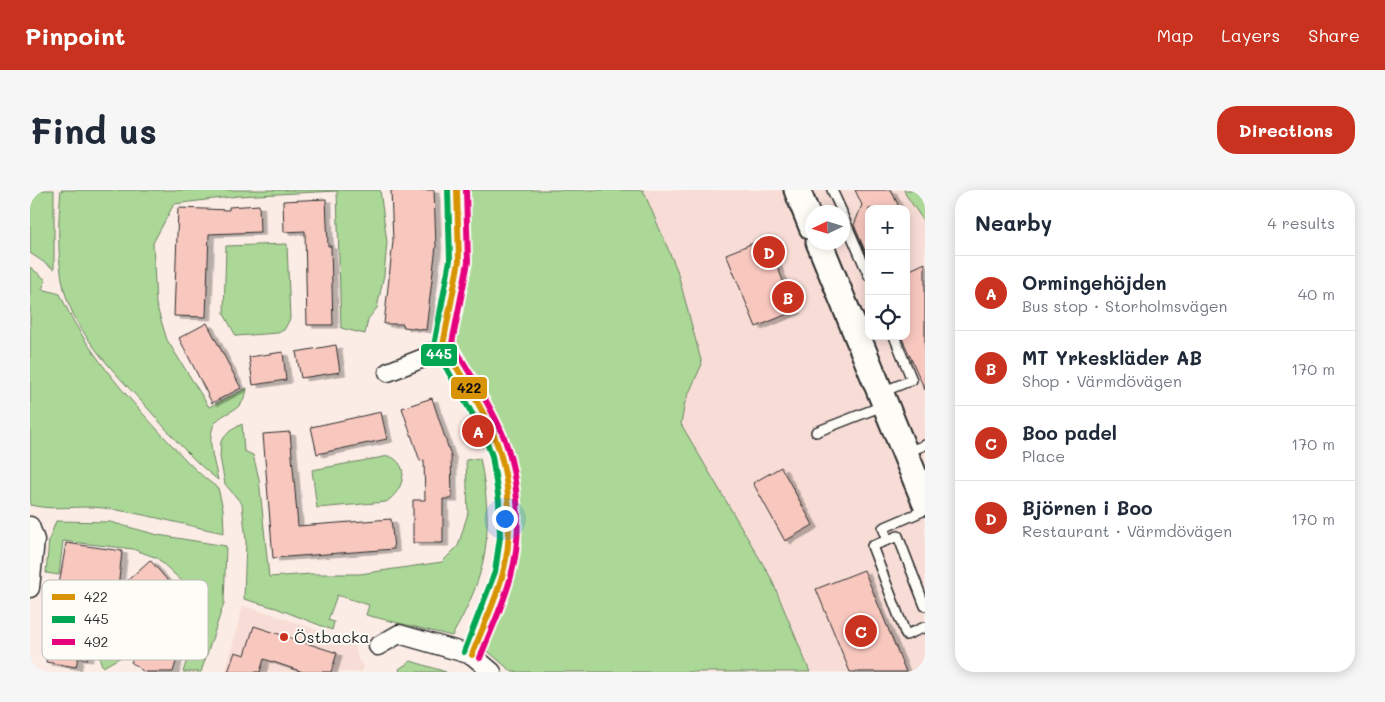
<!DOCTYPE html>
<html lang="en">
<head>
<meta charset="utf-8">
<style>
  :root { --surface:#fff; --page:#f6f6f7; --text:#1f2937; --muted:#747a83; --line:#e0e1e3; --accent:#c8321e }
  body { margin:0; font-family:Mali,sans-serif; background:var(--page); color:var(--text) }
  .controls { position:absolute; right:15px; top:15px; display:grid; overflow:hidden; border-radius:10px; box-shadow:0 2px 12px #0003 }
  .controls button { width:45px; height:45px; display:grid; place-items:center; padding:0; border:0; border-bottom:1px solid var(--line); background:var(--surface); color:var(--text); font:25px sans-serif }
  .compass { position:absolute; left:775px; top:15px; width:45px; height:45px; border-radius:50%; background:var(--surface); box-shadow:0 2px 12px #0003; rotate:266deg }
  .you { position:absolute; left:474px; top:328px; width:18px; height:18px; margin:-12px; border:4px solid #fff; border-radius:50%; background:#1a73e8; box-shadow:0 0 0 8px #1a73e833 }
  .badge { display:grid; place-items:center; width:32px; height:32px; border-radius:50%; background:var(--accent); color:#fff; font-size:16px; font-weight:700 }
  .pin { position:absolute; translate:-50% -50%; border:2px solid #fff; box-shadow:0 1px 5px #0006 }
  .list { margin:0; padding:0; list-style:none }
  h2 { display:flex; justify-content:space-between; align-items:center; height:65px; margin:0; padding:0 20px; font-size:21px }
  h2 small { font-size:16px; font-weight:400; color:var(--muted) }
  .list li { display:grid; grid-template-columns:32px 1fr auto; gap:15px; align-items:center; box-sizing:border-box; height:75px; padding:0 20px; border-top:1px solid var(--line) }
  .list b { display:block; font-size:19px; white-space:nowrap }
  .list p { margin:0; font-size:16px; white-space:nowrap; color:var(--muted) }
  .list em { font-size:16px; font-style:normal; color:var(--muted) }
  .icon { flex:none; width:28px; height:28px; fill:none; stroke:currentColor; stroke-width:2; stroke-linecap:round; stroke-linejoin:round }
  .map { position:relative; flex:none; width:895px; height:482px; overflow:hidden; border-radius:20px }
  header { display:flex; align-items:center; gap:30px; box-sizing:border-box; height:70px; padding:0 25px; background:var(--accent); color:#fff }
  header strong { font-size:24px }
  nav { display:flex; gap:28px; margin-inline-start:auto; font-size:18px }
  .intro { display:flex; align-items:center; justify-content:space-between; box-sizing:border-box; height:120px; padding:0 30px }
  h1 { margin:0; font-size:35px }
  .button { padding:12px 22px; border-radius:20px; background:var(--accent); color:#fff; font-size:18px; font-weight:700 }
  main { display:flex; gap:30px; padding:0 30px }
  aside { flex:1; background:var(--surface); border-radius:20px; box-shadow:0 2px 12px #0003 }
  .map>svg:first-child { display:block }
  .built { fill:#f7ddd6; fill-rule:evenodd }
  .green { fill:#abd897; stroke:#6b8261 }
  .building { fill:#f8c8bf; stroke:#2b2b2b; filter:url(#shadow) }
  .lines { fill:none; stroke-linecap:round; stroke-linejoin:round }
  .lane-casing { stroke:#2b2b2b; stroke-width:12 }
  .street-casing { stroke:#2b2b2b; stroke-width:21 }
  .secondary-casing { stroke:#2b2b2b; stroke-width:29 }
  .lane { stroke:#fdfcf7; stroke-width:9 }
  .street { stroke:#fdfcf7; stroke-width:18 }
  .secondary { stroke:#fdfcf7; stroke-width:25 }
  .bus-1-casing { stroke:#fdfcf7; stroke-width:10 }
  .bus-2-casing { stroke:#fdfcf7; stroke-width:10 }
  .bus-3-casing { stroke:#fdfcf7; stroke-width:10 }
  .bus-1 { stroke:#d89406; stroke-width:6 }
  .bus-2 { stroke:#00a651; stroke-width:6 }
  .bus-3 { stroke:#e5007d; stroke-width:6 }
  .poi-dot { fill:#c8321e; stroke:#fdfcf7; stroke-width:2 }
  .labels { text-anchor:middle; stroke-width:4; stroke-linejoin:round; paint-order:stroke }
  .poi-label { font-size:16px; fill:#2b2b2b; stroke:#fdfcf7; text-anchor:start }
  .key { fill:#fdfcf7; stroke:#bebdba; stroke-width:1 }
  .key-label { font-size:14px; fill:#2b2b2b }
  .line-badge { stroke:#fdfcf7; stroke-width:2 }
  .badge-label { font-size:14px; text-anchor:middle; font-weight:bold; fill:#fff }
  .pale-badge-label { font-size:14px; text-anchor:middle; font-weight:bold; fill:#111 }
</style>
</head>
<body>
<header>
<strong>Pinpoint</strong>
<nav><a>Map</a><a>Layers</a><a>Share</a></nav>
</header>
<div class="intro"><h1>Find us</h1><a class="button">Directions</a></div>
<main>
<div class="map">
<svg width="895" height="482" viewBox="0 0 895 482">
  <defs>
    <filter id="shadow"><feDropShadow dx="5.5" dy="3" stdDeviation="0" flood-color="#0004"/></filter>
  </defs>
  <rect width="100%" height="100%" fill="#fcece6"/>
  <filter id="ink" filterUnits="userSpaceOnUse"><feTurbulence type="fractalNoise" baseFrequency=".02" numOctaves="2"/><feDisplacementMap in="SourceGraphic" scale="10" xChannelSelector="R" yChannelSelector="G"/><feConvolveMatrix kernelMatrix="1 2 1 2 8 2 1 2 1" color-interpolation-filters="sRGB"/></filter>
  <g filter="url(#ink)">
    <g class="built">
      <path d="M 613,0 L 874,0 L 895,33 L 895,482 L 780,482 L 741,388 L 651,234 L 655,212 L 672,174 L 647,80 ZM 839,19 L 876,19 L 876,146 L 839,146 ZM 782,22 L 812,22 L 812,52 L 782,52 Z"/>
      <polygon points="213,416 242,424 314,450 325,456 329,471 334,476 332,482 195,482"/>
    </g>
    <g class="green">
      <polygon points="0,0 24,0 24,79 0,63"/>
      <path d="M 31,0 L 350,0 L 357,52 L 354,85 L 347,118 L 338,129 L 335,144 L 311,138 L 307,1 L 208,6 L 144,14 L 123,53 L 126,114 L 137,150 L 179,217 L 217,198 C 214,227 188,218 182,240 C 178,256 185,274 188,290 C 163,271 142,246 121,222 C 89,186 46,147 34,99 C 27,71 28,28 31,0 Z"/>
      <polygon points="438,0 613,0 647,80 672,174 655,212 651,234 741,388 780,482 482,482 453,457 482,383 487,354 488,329 485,299 448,201 421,147 438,65"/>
      <polygon points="874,0 895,0 895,33 876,5"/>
      <polygon points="257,54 260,129 254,140 248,143 206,146 194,124 196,56"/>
      <path d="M 0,77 L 16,90 L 12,99 L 30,104 C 54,159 97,207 138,251 C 154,268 169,285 188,298 L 193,319 L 194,343 C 154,335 113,323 73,318 C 48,315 24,321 0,315 Z"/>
      <path d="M 212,234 L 214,261 L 223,265 L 229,289 L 239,387 L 281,384 L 330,384 L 412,372 L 428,356 L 438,323 L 436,270 L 450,268 C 464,341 459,381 422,446 L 336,425 L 339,415 L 307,405 L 298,430 L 304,432 L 302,440 L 246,418 L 214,409 L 216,351 L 212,314 L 195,294 L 190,267 L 191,251 L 200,241 Z"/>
      <path d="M 359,266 C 382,275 373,301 356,312 L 287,318 L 282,280 Z"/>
      <polygon points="26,331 80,332 128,345 196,356 194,413 171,482 153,482 160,460 163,432 162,413 155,394 127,368 103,359 33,351 29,385 16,383 19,350"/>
      <path d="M 80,411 C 102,416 102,435 102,455 L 91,467 L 73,477 C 64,463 69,424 80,411 Z"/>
      <polygon points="381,471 416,482 370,482 369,479"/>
    </g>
    <g class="building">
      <polygon points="361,0 404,0 406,56 396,140 374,137 373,134 354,134 363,51"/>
      <polygon points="825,0 861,0 870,19 839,19 839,70 824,35 832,15"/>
      <polygon points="296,9 298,56 301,56 303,135 277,135 275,41 254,42 253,11"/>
      <polygon points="229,15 230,42 179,44 176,127 144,126 148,18 199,20 199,17"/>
      <polygon points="736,48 765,121 726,137 696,64"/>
      <polygon points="895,73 895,200 871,146 876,146 876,82"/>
      <polygon points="177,133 211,198 182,213 149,148"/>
      <polygon points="306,155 310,182 271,188 266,162"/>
      <polygon points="253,162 256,190 223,195 219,167"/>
      <polygon points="402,208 421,266 422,309 413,309 413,353 383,353 383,310 395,310 394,270 390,271 372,218"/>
      <polygon points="351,222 357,249 287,264 281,237"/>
      <polygon points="260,242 268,336 361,329 364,359 243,368 233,244"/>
      <polygon points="751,277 783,335 755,351 723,293"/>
      <polygon points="36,353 92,361 88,399 120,370 152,407 128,429 132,414 112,428 105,417 86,401 70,400 57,469 48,468 46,477 16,472"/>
      <polygon points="834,380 876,482 820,482 786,399"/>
      <polygon points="127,433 155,441 143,482 114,482 101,472 110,455 120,457"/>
      <polygon points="224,436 307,463 301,482 273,482 234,469 230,482 198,482 205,462 215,465"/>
    </g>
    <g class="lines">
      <defs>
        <g id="lane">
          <polyline points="802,0 812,22"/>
          <polyline points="812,24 839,86"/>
          <polyline points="852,202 882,190 864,146"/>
          <polyline points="786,242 855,215"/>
          <polyline points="877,262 895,255"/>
          <polyline points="895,320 853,338 858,350 842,356 876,445 895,437"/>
          <polyline points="858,350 868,346 895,416"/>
        </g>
        <g id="street">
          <polyline points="427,0 429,71 413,155 462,241 470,264 478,310 479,348 473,384 442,465"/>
          <polyline points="358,182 396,167 413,155"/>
          <polyline points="0,336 5,350 0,398"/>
          <polyline points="348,456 369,444 442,465 462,482"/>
        </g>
        <g id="secondary">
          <polyline points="767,0 782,37"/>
          <polyline points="789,52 895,312"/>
        </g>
      </defs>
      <use href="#lane" class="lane-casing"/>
      <use href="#street" class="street-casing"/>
      <use href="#secondary" class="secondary-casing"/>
      <use href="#lane" class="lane"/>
      <use href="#street" class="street"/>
      <use href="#secondary" class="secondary"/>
      <defs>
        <path id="bus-1" d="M 427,0 L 429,71 L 413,155 C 429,183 449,211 462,241 C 480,281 484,341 473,383 C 466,411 452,438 442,465"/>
        <polyline id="bus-2" points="418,0 420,70 404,156 454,245 462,266 469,311 470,347 465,382 434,462"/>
        <path id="bus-3" d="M 436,0 L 438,72 L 422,153 C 438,181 456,208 469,236 C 489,277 493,343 481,386 C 474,414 460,441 450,468"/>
      </defs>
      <use href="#bus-1" class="bus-1-casing"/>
      <use href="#bus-2" class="bus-2-casing"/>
      <use href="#bus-3" class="bus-3-casing"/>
      <use href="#bus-1" class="bus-1"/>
      <use href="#bus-2" class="bus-2"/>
      <use href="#bus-3" class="bus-3"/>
    </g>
  </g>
  <circle class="poi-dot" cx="254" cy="447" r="5"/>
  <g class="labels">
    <g class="poi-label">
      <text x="264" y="453">Östbacka</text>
    </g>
  </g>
  <rect x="12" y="390" width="166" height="80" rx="8" class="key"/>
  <rect x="22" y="404" width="23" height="6" fill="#d89406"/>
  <rect x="22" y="426" width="23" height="7" fill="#00a651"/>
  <rect x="22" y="449" width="23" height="6" fill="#e5007d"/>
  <g class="key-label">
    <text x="54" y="412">422</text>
    <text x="54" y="434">445</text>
    <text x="54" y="457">492</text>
  </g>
  <g class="line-badge">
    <rect x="390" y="153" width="38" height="24" rx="5" fill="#00a651"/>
    <rect x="420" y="186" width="38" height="24" rx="5" fill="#d89406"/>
  </g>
  <g class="badge-label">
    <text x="409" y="169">445</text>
  </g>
  <g class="pale-badge-label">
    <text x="439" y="203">422</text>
  </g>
</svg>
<div class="controls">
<button>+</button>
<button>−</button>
<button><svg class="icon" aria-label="locate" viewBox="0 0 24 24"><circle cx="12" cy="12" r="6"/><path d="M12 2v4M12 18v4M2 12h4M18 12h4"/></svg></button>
</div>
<svg class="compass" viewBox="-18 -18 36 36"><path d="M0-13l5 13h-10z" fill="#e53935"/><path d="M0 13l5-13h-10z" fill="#747a83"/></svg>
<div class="you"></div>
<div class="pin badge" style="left:448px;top:241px">A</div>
<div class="pin badge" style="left:758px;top:107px">B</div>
<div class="pin badge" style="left:831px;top:441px">C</div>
<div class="pin badge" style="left:739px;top:62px">D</div>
</div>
<aside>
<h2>Nearby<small>4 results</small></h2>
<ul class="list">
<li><span class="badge">A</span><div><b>Ormingehöjden</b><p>Bus stop · Storholmsvägen</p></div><em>40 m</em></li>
<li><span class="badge">B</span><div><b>MT Yrkeskläder AB</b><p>Shop · Värmdövägen</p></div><em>170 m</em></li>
<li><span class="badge">C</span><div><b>Boo padel</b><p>Place</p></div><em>170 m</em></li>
<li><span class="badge">D</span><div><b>Björnen i Boo</b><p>Restaurant · Värmdövägen</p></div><em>170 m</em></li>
</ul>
</aside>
</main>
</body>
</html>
